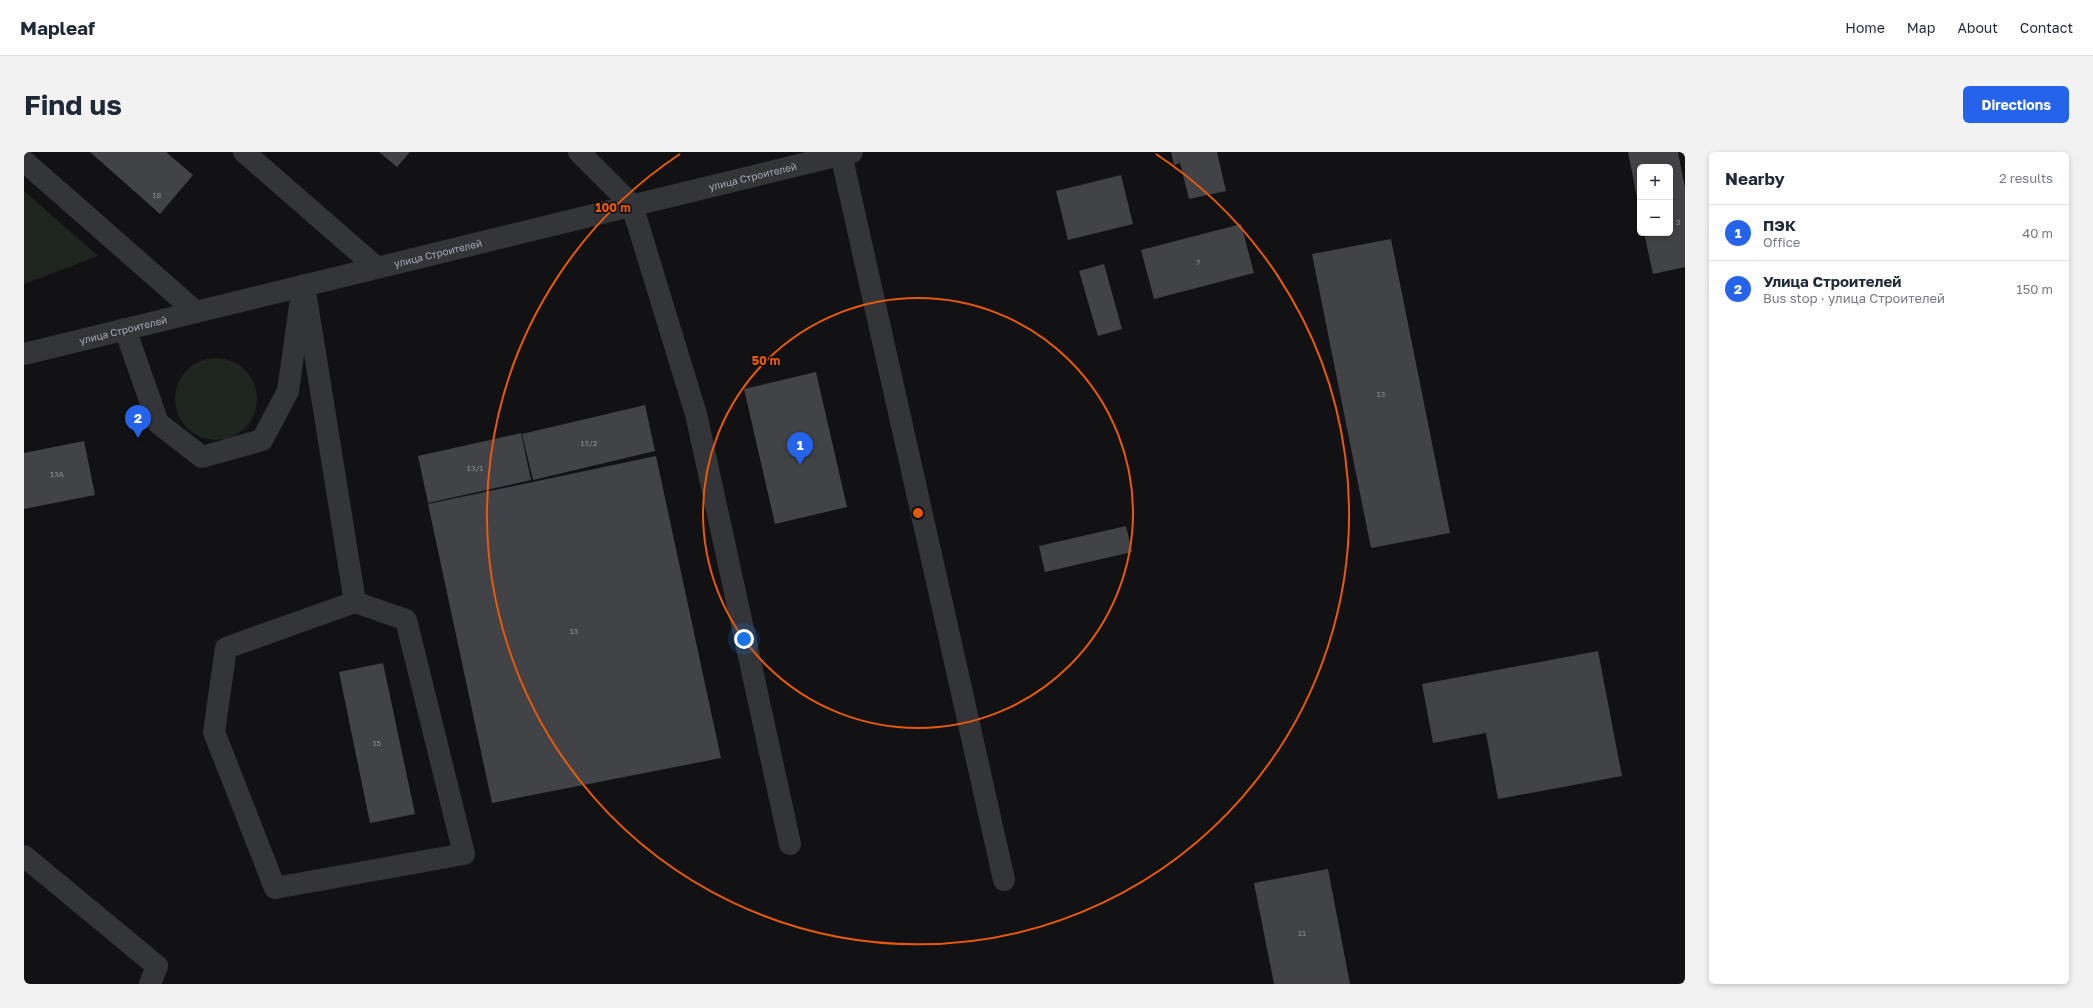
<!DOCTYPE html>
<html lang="en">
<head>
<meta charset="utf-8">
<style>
  :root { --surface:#fff; --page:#f2f2f3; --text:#1f2937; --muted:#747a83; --line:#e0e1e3; --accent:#2563eb }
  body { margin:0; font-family:"Golos Text",sans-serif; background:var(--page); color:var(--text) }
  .controls { position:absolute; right:12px; top:12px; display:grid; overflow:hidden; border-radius:6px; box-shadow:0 2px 6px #0003 }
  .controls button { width:36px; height:36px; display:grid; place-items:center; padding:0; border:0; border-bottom:1px solid var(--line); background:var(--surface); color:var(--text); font:20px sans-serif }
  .you { position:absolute; left:720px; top:487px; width:14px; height:14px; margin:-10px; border:3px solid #fff; border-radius:50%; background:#1a73e8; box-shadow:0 0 0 6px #1a73e833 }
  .badge { display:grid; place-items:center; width:26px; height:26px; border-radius:50%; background:var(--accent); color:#fff; font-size:13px; font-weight:700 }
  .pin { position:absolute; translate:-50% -33px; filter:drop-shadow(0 1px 2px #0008) }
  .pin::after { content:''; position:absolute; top:21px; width:14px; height:12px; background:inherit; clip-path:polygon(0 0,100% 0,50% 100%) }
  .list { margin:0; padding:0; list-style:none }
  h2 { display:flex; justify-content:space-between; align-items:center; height:52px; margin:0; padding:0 16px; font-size:17px }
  h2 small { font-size:13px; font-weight:400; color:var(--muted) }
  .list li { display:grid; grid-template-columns:26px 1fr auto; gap:12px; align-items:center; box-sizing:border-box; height:56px; padding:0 16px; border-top:1px solid var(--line) }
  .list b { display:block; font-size:15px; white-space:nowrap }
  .list p { margin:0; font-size:13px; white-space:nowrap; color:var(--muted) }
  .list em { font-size:13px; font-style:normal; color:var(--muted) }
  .map { position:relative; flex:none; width:1661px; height:832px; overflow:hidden; border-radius:6px }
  header { display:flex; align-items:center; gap:24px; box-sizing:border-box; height:56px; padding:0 20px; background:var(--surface); border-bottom:1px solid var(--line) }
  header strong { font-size:19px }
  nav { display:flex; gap:22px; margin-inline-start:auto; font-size:14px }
  .intro { display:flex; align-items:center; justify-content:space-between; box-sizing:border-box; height:96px; padding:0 24px }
  h1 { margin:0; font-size:28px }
  .button { padding:10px 18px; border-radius:6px; background:var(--accent); color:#fff; font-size:14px; font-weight:700 }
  main { display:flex; gap:24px; padding:0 24px }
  aside { flex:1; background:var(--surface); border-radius:6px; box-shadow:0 2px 6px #0003 }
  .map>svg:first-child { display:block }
  .green { fill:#1f261f }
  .building { fill:#414347 }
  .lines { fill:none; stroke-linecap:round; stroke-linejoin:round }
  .minor { stroke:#343539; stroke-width:22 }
  .ring { fill:none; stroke:#e8590c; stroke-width:2 }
  .labels { text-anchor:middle; stroke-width:3; stroke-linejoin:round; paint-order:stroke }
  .number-label { font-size:8px; fill:#8c9099 }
  .street-label { font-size:10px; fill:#a5aab4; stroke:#0d0e0f }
  .centre { fill:#e8590c; stroke:#0d0e0f; stroke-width:2 }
  .ring-label { font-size:12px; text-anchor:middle; font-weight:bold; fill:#e8590c; stroke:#0d0e0f; stroke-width:3; stroke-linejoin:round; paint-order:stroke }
</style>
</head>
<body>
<header>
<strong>Mapleaf</strong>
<nav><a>Home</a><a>Map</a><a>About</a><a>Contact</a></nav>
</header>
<div class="intro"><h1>Find us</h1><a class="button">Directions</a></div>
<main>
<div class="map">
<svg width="1661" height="832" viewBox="0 0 1661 832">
  <rect width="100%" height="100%" fill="#121214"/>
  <g class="green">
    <polygon points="0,39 74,104 0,132"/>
    <circle cx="192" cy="247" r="41"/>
  </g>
  <g class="building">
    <polygon points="66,0 142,0 169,23 136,62"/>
    <polygon points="355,0 386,0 373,15"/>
    <polygon points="1147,0 1193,0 1202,39 1165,47 1156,11 1150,13"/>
    <polygon points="1604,0 1654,0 1661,36 1661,115 1629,122 1620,81 1646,81 1646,15 1616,15 1615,56"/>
    <polygon points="1097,23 1109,72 1044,88 1032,39"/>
    <polygon points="1217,72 1230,121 1130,147 1117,98"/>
    <polygon points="1367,87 1426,381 1347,396 1288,102"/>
    <polygon points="1080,112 1098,177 1074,184 1055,119"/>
    <polygon points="792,220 823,355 751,372 720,237"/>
    <polygon points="621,253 631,299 509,328 498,282"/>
    <polygon points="497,281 507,328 404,351 394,304"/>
    <polygon points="60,289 71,343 0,357 0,301"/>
    <polygon points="632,304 697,606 468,651 404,352"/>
    <polygon points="1102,374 1108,400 1021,420 1015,394"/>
    <polygon points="1574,499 1598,624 1474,647 1462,581 1409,591 1398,532"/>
    <polygon points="359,511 391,662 346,671 315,520"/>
    <polygon points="1304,717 1326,832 1250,832 1230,731"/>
  </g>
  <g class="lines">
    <g class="minor">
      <polyline points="220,0 352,115"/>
      <polyline points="555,0 608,53 672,262 766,692"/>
      <polyline points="817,2 980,728"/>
      <polyline points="0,9 172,160"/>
      <polyline points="280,133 331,450 382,468 440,702 251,736 190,580 202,496 331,450"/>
      <polyline points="101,177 134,271 178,305 238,288 264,239 276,154"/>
      <path id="s1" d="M 0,202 L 828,0"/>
      <polyline points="0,704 133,814 126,832"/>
    </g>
  </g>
  <g class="ring">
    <circle cx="894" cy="361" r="215"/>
    <path d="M1132 2A431 431 0 1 1 656 2"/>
  </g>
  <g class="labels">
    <g class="number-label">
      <text x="133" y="46">18</text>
      <text x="1654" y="73">3</text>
      <text x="1174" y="113">7</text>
      <text x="1357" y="245">13</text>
      <text x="565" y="294">13/2</text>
      <text x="451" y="319">13/1</text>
      <text x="33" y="325">13А</text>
      <text x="550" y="482">13</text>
      <text x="353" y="594">15</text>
      <text x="1278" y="784">11</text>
    </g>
    <g class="street-label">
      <text dy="4" stroke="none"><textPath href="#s1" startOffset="750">улица Строителей</textPath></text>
      <text dy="4" stroke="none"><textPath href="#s1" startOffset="426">улица Строителей</textPath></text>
      <text dy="4" stroke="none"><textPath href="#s1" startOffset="102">улица Строителей</textPath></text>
    </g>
  </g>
  <circle cx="894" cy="361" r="6" class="centre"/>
  <g class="ring-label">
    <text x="589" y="60">100 m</text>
    <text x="742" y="213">50 m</text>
  </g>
</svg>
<div class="controls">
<button>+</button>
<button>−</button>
</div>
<div class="you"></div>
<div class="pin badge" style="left:776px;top:313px">1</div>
<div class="pin badge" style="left:114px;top:286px">2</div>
</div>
<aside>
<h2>Nearby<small>2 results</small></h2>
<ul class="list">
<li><span class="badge">1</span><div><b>ПЭК</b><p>Office</p></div><em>40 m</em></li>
<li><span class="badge">2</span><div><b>Улица Строителей</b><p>Bus stop · улица Строителей</p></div><em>150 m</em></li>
</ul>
</aside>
</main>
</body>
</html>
